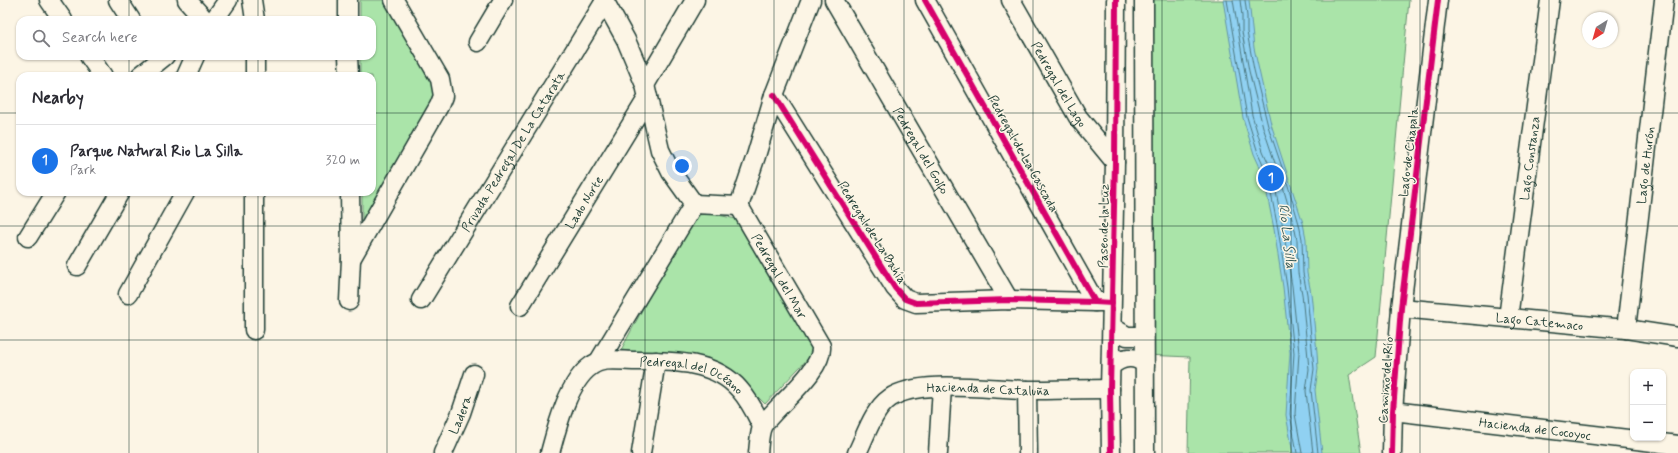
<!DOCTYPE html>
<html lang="en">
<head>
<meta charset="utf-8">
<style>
  :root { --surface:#fff; --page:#f7f7f7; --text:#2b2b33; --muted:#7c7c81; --line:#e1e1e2; --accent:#1a73e8 }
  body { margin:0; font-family:Mynerve,sans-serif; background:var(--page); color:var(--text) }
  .controls { position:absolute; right:12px; bottom:12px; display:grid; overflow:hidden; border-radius:8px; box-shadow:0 1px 3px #0004 }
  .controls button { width:36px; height:36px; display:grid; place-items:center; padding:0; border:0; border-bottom:1px solid var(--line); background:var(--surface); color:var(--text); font:20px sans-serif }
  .compass { position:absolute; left:1582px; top:12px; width:36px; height:36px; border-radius:50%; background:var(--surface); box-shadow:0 1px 3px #0004; rotate:217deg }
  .you { position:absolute; left:682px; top:166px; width:14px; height:14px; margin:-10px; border:3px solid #fff; border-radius:50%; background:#1a73e8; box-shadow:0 0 0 6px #1a73e833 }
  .badge { display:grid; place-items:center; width:26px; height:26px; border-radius:50%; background:var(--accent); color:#fff; font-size:13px; font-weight:700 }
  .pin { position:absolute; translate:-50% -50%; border:2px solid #fff; box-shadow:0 1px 4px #0006 }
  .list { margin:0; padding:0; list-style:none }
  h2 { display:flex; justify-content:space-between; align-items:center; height:52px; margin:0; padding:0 16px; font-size:17px }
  h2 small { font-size:13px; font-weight:400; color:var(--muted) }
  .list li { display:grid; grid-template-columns:26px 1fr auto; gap:12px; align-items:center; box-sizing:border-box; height:72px; padding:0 16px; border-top:1px solid var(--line) }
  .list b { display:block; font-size:15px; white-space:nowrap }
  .list p { margin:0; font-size:13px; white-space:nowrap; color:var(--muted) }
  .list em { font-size:13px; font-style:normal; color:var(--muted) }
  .icon { flex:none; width:22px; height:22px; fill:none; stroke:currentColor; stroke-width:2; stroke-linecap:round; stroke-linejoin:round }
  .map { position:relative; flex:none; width:1678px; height:453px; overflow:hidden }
  .search { position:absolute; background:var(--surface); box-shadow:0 1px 3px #0004; left:16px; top:16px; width:360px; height:44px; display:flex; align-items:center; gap:10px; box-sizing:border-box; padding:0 14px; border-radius:12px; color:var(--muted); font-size:15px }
  .panel { position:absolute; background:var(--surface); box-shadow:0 1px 3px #0004; left:16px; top:72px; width:360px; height:124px; border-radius:12px }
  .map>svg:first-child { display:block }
  .green { fill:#aae4a9; stroke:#64906e }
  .water { fill:#90d1f2; stroke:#6396a6 }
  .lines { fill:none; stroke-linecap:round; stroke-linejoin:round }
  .shore { stroke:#4c7880; stroke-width:1 }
  .minor-casing { stroke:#1f3d34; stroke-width:21 }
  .minor { stroke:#fcf5e5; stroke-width:18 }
  .cycleway-casing { stroke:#fcf5e5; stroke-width:8 }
  .cycleway { stroke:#d6006c; stroke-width:6 }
  .grid { fill:none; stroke:#1f3d34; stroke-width:1; stroke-opacity:0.55 }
  .labels { text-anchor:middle; stroke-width:3; stroke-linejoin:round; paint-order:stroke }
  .street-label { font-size:13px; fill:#1f3d34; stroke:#fcf5e5 }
  .water-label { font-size:14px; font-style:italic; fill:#365b5a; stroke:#fcf5e5 }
</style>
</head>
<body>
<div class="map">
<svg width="1678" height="453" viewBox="0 0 1678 453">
  <rect width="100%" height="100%" fill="#fcf5e5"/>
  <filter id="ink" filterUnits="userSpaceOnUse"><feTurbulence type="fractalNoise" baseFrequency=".025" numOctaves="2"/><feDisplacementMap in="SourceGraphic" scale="8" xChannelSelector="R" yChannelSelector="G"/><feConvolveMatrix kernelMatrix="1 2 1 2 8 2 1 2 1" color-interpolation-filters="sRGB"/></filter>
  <g filter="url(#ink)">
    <g class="green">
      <polygon points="360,0 385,0 438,94 362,221 362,192 372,192 372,76 360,76 360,56 372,56 372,20 360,20"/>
      <polygon points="1153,0 1409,0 1376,357 1349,375 1361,453 1188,453 1190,357 1145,355"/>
      <polygon points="714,214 736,219 815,351 765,404 742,381 708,358 654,354 621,350 692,215"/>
    </g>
    <polygon class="water" points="1223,0 1249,0 1254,48 1271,124 1303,223 1306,239 1307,273 1311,293 1317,352 1318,369 1315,390 1322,453 1293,453 1286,415 1290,353 1283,287 1274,229 1263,174 1254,154 1243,118"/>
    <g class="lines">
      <g class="shore">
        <polyline points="1227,0 1247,117 1258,153 1267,173 1278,229 1287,287 1294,353 1290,414 1297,453"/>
        <polyline points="1233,0 1252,115 1263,151 1272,171 1283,228 1292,286 1299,353 1295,414 1302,453"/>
        <polyline points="1240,0 1242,16 1242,32 1249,71 1263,127 1282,184 1294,225 1297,240 1298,273 1302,294 1309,369 1306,391 1313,453"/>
        <polyline points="1245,0 1247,16 1247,32 1254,70 1268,126 1287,182 1299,224 1302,239 1303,273 1307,294 1314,369 1311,390 1318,453"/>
      </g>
      <defs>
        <g id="minor">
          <polyline points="49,0 63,20"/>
          <polyline points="118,0 131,20"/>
          <polyline points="187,0 205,20"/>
          <polyline points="252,0 255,20"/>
          <polyline points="348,0 348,20"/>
          <polyline points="604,0 626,40 645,85 660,150 671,172 694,204"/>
          <path id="s1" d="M 834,0 L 1009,300"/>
          <polyline points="925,0 1095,302 1106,302"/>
          <path id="s2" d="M 1011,0 L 1078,117 L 1115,162"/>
          <polyline points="1144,0 1145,453"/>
          <polyline points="214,20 228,0"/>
          <polyline points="478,42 503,0"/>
          <polyline points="89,56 103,76"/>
          <polyline points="348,56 349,76"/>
          <polyline points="140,76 165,56"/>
          <polyline points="186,76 195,56"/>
          <polyline points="255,76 255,56"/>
          <polyline points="645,85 695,0"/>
          <polyline points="774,95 895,288 905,299 916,303 1009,300 1095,302"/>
          <polyline points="694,204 739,206 756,156 774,95 811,0"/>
          <path id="s3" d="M 739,206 L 821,346 C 824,370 776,406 763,425 C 759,432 759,445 758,453"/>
          <polyline points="28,237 56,192"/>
          <polyline points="351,259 439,106 443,96 440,79 394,0"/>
          <polyline points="77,266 120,192"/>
          <polyline points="128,294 185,192"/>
          <path id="s4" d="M 421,300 L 605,1"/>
          <polyline points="349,301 351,259 350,192"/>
          <path id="s5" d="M 520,306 L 648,97"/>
          <path id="s6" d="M 1401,308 L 1626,329 L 1678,337"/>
          <path id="s7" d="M 1508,318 L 1550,0"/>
          <polyline points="1112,327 1127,336 1144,336"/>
          <path id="s8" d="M 1626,329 L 1664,0"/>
          <polyline points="254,330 254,192"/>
          <polyline points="599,361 694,204"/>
          <path d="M 1111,366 C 1121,357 1136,354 1145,365"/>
          <polyline points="1027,390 1028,453"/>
          <path id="s9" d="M 1393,411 L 1678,445"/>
          <path id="s10" d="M 443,453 L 461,413 L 474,374"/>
          <path id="s11" d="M 550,453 C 557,427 568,382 591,366 C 603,357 620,361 635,361 C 671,361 715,360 740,390 C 750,401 756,414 762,426"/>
          <polyline points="641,453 656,361"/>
          <path id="s12" d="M 857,453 C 866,435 873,410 890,398 C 918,378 993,390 1028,390 C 1055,390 1083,389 1110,389"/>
          <polyline points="938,453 942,387"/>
          <polyline points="1111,453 1110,389 1115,162 1116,0"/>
          <polyline points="1392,453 1393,411 1401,308 1438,0"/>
        </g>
      </defs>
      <use href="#minor" class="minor-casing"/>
      <use href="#minor" class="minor"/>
      <defs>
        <g id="cycleway">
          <polyline points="925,0 1095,302 1112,303"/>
          <polyline points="774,95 895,288 905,299 916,303 1009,300 1095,302"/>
          <polyline points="1111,453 1110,389 1115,162 1116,0"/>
          <polyline points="1392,453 1393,411 1401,308 1438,0"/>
        </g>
      </defs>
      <use href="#cycleway" class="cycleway-casing"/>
      <use href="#cycleway" class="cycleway"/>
    </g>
  </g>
  <path class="grid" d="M 129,0 L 129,20M 258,0 L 258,20M 387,0 L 387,453M 516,0 L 516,453M 645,0 L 645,453M 774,0 L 774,453M 904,0 L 904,453M 1033,0 L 1033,453M 1162,0 L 1162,453M 1291,0 L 1291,453M 1420,0 L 1420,453M 1549,0 L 1549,453M 129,56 L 129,76M 258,56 L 258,76M 0,113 L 20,113M 372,113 L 1678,113M 129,192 L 129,453M 258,192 L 258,453M 0,226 L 1678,226M 0,340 L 1678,340"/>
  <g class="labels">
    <g class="street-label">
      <text dy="5" stroke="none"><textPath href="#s2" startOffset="97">Pedregal del Lago</textPath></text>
      <text dy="5" stroke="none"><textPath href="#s1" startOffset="174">Pedregal del Golfo</textPath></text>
      <text dy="5" stroke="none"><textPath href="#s4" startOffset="175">Privada Pedregal De La Catarata</textPath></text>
      <text transform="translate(1408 152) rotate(-83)" y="5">Lago de Chapala</text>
      <text transform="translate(1024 153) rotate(61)" y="5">Pedregal de La Cascada</text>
      <text dy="5" stroke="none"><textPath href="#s7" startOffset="161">Lago Constanza</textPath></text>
      <text dy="5" stroke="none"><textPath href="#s8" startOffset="165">Lago de Hurón</textPath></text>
      <text dy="5" stroke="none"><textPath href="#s5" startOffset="122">Lado Norte</textPath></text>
      <text transform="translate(1103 226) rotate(-89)" y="5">Paseo de la Luz</text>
      <text transform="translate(873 232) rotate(58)" y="5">Pedregal de La Bahía</text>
      <text dy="5" stroke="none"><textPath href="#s3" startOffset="81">Pedregal del Mar</textPath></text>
      <text dy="5" stroke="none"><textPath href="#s6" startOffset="139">Lago Catemaco</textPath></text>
      <text dy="5" stroke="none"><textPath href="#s11" startOffset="203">Pedregal del Océano</textPath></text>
      <text transform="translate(1385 380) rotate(-86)" y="5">Camino del Río</text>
      <text dy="5" stroke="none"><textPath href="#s12" startOffset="165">Hacienda de Cataluña</textPath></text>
      <text dy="5" stroke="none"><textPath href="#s10" startOffset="42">Ladera</textPath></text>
      <text dy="5" stroke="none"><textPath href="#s9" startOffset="143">Hacienda de Cocoyoc</textPath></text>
    </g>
    <g class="water-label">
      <text transform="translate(1288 236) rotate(83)" y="5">Río La Silla</text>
    </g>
  </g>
</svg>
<div class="controls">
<button>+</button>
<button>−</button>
</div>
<svg class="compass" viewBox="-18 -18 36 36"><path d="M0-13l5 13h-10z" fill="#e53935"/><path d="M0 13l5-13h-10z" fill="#7c7c81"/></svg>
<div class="you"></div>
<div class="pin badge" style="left:1271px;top:178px">1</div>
<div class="search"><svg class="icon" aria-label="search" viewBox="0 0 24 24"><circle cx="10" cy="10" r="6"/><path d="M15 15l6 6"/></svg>Search here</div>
<section class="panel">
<h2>Nearby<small></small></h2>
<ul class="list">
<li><span class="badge">1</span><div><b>Parque Natural Rio La Silla</b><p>Park</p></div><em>320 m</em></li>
</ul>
</section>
</div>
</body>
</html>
